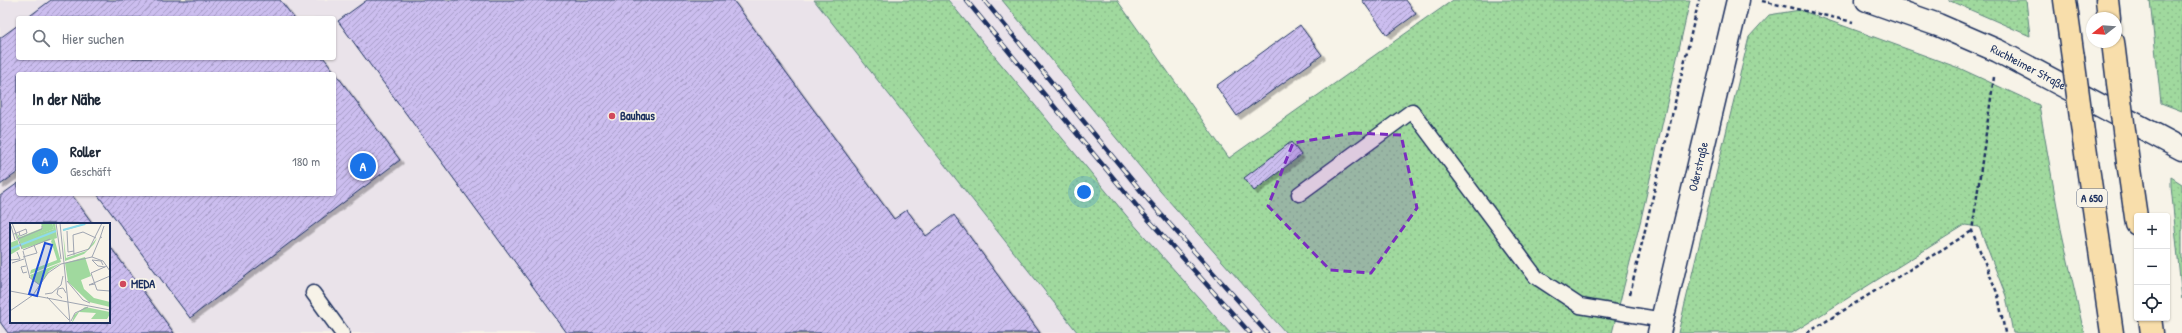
<!DOCTYPE html>
<html lang="de">
<head>
<meta charset="utf-8">
<style>
  :root { --surface:#fff; --page:#f2f2f3; --text:#1f2937; --muted:#747a83; --line:#e0e1e3; --accent:#1a73e8 }
  body { margin:0; font-family:"Patrick Hand",sans-serif; background:var(--page); color:var(--text) }
  .controls { position:absolute; right:12px; bottom:12px; display:grid; overflow:hidden; border-radius:4px; box-shadow:0 1px 3px #0004 }
  .controls button { width:36px; height:36px; display:grid; place-items:center; padding:0; border:0; border-bottom:1px solid var(--line); background:var(--surface); color:var(--text); font:20px sans-serif }
  .compass { position:absolute; left:2086px; top:12px; width:36px; height:36px; border-radius:50%; background:var(--surface); box-shadow:0 1px 3px #0004; rotate:253deg }
  .you { position:absolute; left:1084px; top:192px; width:14px; height:14px; margin:-10px; border:3px solid #fff; border-radius:50%; background:#1a73e8; box-shadow:0 0 0 6px #1a73e833 }
  .badge { display:grid; place-items:center; width:26px; height:26px; border-radius:50%; background:var(--accent); color:#fff; font-size:13px; font-weight:700 }
  .pin { position:absolute; translate:-50% -50%; border:2px solid #fff; box-shadow:0 1px 4px #0006 }
  .list { margin:0; padding:0; list-style:none }
  h2 { display:flex; justify-content:space-between; align-items:center; height:52px; margin:0; padding:0 16px; font-size:17px }
  h2 small { font-size:13px; font-weight:400; color:var(--muted) }
  .list li { display:grid; grid-template-columns:26px 1fr auto; gap:12px; align-items:center; box-sizing:border-box; height:72px; padding:0 16px; border-top:1px solid var(--line) }
  .list b { display:block; font-size:15px; white-space:nowrap }
  .list p { margin:0; font-size:13px; white-space:nowrap; color:var(--muted) }
  .list em { font-size:13px; font-style:normal; color:var(--muted) }
  .icon { flex:none; width:22px; height:22px; fill:none; stroke:currentColor; stroke-width:2; stroke-linecap:round; stroke-linejoin:round }
  .map { position:relative; flex:none; width:2182px; height:333px; overflow:hidden }
  .search { position:absolute; background:var(--surface); box-shadow:0 1px 3px #0004; left:16px; top:16px; width:320px; height:44px; display:flex; align-items:center; gap:10px; box-sizing:border-box; padding:0 14px; border-radius:4px; color:var(--muted); font-size:15px }
  .panel { position:absolute; background:var(--surface); box-shadow:0 1px 3px #0004; left:16px; top:72px; width:320px; height:124px; border-radius:4px }
  .map>svg:first-child { display:block }
  .built { fill:#eae3ea; fill-rule:evenodd }
  .grass { fill:url(#grass-dots); stroke:#5e847e }
  .building { fill:url(#building-hatch); stroke:#1b2f5e; filter:url(#shadow) }
  .lines { fill:none; stroke-linecap:round; stroke-linejoin:round }
  .service-casing { stroke:#1b2f5e; stroke-width:17 }
  .tertiary-casing { stroke:#1b2f5e; stroke-width:25 }
  .motorway-casing { stroke:#1b2f5e; stroke-width:25 }
  .path { stroke:#1b2f5e; stroke-width:2.5; stroke-dasharray:4 3; stroke-linecap:butt }
  .service { stroke:#f7f3e8; stroke-width:14 }
  .tertiary { stroke:#f7f3e8; stroke-width:22 }
  .motorway { stroke:#f8deab; stroke-width:22 }
  .rail-casing { stroke:#1b2f5e; stroke-width:4.5 }
  .rail { stroke:#f7f3e8; stroke-width:3; stroke-dasharray:9; stroke-linecap:butt }
  .motorway-bridge-casing { stroke:#1b2f5e; stroke-width:25; stroke-linecap:butt }
  .motorway-bridge { stroke:#f8deab; stroke-width:22 }
  .marked { fill:#7b2cbf; fill-opacity:0.2; stroke:#7b2cbf; stroke-width:3; stroke-dasharray:8 5; stroke-linejoin:round }
  .poi-dot { fill:#d1495b; stroke:#f7f3e8; stroke-width:1.5 }
  .labels { text-anchor:middle; stroke-width:3.5; stroke-linejoin:round; paint-order:stroke }
  .shield { fill:#f7f3e8; stroke:#5d6a87; stroke-width:1 }
  .shield-label { font-size:11px; font-weight:bold; fill:#1b2f5e }
  .street-label { font-size:12px; fill:#1b2f5e; stroke:#f7f3e8 }
  .poi-label { font-size:12px; font-weight:bold; fill:#1b2f5e; stroke:#f7f3e8; text-anchor:start }
  .inset-river { fill:none; stroke:#8edbec; stroke-width:2 }
  .inset-road { fill:none; stroke:#9fa5b1; stroke-width:1 }
  .view { fill:#1d4ed8; fill-opacity:0.15; stroke:#1d4ed8; stroke-width:2 }
  .inset-edge { fill:none; stroke:#1b2f5e; stroke-width:2 }
</style>
</head>
<body>
<div class="map">
<svg width="2182" height="333" viewBox="0 0 2182 333">
  <defs>
    <pattern id="grass-dots" width="8" height="8" patternUnits="userSpaceOnUse"><rect width="8" height="8" fill="#a0d99e"/><path d="M2 2h.1M6 6h.1" fill="none" stroke="#89bb8a" stroke-width="1.8" stroke-linecap="round"/></pattern>
    <pattern id="building-hatch" width="6" height="6" patternUnits="userSpaceOnUse"><rect width="6" height="6" fill="#ccbeef"/><path d="M-1 1l2-2M0 6l6-6M5 7l2-2" fill="none" stroke="#a59bc5"/></pattern>
    <filter id="shadow"><feDropShadow dx="3.5" dy="3.5" stdDeviation="0" flood-color="#0004"/></filter>
  </defs>
  <rect width="100%" height="100%" fill="#f7f3e8"/>
  <filter id="ink" filterUnits="userSpaceOnUse"><feTurbulence type="fractalNoise" baseFrequency=".025" numOctaves="2"/><feDisplacementMap in="SourceGraphic" scale="8" xChannelSelector="R" yChannelSelector="G"/><feConvolveMatrix kernelMatrix="1 2 1 2 8 2 1 2 1" color-interpolation-filters="sRGB"/></filter>
  <g filter="url(#ink)">
    <g class="built">
      <path d="M 0,0 L 814,0 L 1078,333 L 0,333 ZM 18,18 L 334,18 L 334,58 L 18,58 ZM 18,74 L 334,74 L 334,194 L 18,194 ZM 11,224 L 109,224 L 109,322 L 11,322 Z"/>
      <polygon points="948,0 1002,0 1160,191 1286,333 1230,333 1130,220"/>
    </g>
    <g class="grass">
      <polygon points="814,0 948,0 1130,220 1230,333 1078,333"/>
      <polygon points="1002,0 1117,0 1229,158 1453,0 1690,0 1641,219 1612,333 1286,333 1160,191"/>
      <polygon points="1948,0 2026,0 2030,36"/>
      <polygon points="2150,0 2182,0 2182,111 2161,103"/>
      <polygon points="1800,10 1959,68 2039,105 2061,229 2084,333 2013,333 2006,296 1979,227 1965,225 1792,333 1678,333 1749,37 1769,15"/>
      <polygon points="2171,177 2182,184 2182,299 2171,186"/>
    </g>
    <g class="building">
      <polygon points="51,0 280,0 294,18 27,18"/>
      <polygon points="367,0 733,0 894,219 907,210 926,236 954,215 1040,333 567,333 338,21"/>
      <polygon points="1362,0 1406,0 1416,14 1387,35"/>
      <polygon points="18,25 18,58 324,58 400,160 190,318 97,194 334,194 334,74 18,74 18,172 0,185 0,38"/>
      <polygon points="1300,25 1322,55 1237,116 1216,86"/>
      <polygon points="1291,142 1301,155 1254,191 1244,178"/>
      <polygon points="18,183 18,194 71,194 93,224 11,224 11,322 109,322 109,245 174,333 8,333 0,322 0,196"/>
    </g>
    <g class="lines">
      <defs>
        <g id="service">
          <polyline points="1299,194 1412,111 1536,277 1580,306 1663,320"/>
          <polyline points="313,293 342,333"/>
        </g>
        <g id="tertiary">
          <path id="s1" d="M 1867,0 L 1938,25 L 1998,51 L 2182,149"/>
          <path id="s2" d="M 1659,333 L 1738,0"/>
        </g>
        <g id="motorway">
          <polyline points="2065,0 2073,58"/>
          <polyline points="2107,0 2109,18"/>
          <polyline points="2113,42 2118,83"/>
          <polyline points="2084,140 2112,333"/>
          <polyline points="2128,162 2137,224"/>
          <polyline points="2150,318 2152,333"/>
        </g>
      </defs>
      <use href="#service" class="service-casing"/>
      <use href="#tertiary" class="tertiary-casing"/>
      <use href="#motorway" class="motorway-casing"/>
      <g class="path">
        <polyline points="1762,1 1853,22"/>
        <polyline points="1994,77 1972,231 1998,295 2005,333"/>
        <polyline points="1630,294 1699,0"/>
        <polyline points="1807,333 1972,231"/>
      </g>
      <use href="#service" class="service"/>
      <use href="#tertiary" class="tertiary"/>
      <use href="#motorway" class="motorway"/>
      <defs>
        <g id="rail">
          <polyline points="966,0 1140,210 1250,333"/>
          <polyline points="984,0 1150,202 1267,333"/>
        </g>
      </defs>
      <use href="#rail" class="rail-casing"/>
      <use href="#rail" class="rail"/>
      <defs>
        <g id="motorway-bridge">
          <polyline points="2073,58 2084,140"/>
          <polyline points="2118,83 2128,162"/>
        </g>
      </defs>
      <use href="#motorway-bridge" class="motorway-bridge-casing"/>
      <use href="#motorway-bridge" class="motorway-bridge"/>
    </g>
  </g>
  <path class="marked" d="M 1354,133 L 1401,135 L 1417,208 L 1371,273 L 1330,270 L 1268,206 L 1293,143 Z"/>
  <g class="poi-dot">
    <circle cx="612" cy="116" r="4"/>
    <circle cx="123" cy="284" r="4"/>
  </g>
  <g class="labels">
    <rect class="shield" x="2077" y="189" width="30" height="18" rx="3"/>
    <g class="shield-label">
      <text x="2092" y="202">A 650</text>
    </g>
    <g class="street-label">
      <text dy="4" stroke="none"><textPath href="#s1" startOffset="175">Ruchheimer Straße</textPath></text>
      <text dy="4" stroke="none"><textPath href="#s2" startOffset="171">Oderstraße</textPath></text>
    </g>
    <g class="poi-label">
      <text x="620" y="120">Bauhaus</text>
      <text x="131" y="288">MEDA</text>
    </g>
  </g>
  <g transform="translate(10 223)">
    <rect width="100" height="100" fill="#f7f3e8"/>
    <path d="M 31,0 L 33,6 L 24,13 L 44,6 L 42,0 L 45,0 L 47,15 L 12,26 L 7,10 L 10,14 L 32,5 ZM 5,11 L 6,11 L 10,26 L 0,32 L 0,20 L 7,17 ZM 44,15 L 51,39 L 20,51 L 21,47 L 47,37 L 41,18 ZM 51,40 L 39,48 L 30,62 L 22,57 L 20,52 ZM 75,84 L 100,89 L 100,91 L 97,96 L 81,96 L 86,90 L 69,89 L 62,100 L 64,92 Z" fill="#a0d99e"/>
    <path d="M 75,0 L 80,0 L 53,8 L 56,35 L 76,28 L 87,15 L 84,21 L 74,31 L 55,38 L 53,7 Z" fill="#a0d99e"/>
    <path d="M 75,34 L 81,53 L 71,57 L 74,66 L 84,75 L 100,79 L 100,84 L 79,79 L 58,59 L 55,40 Z" fill="#a0d99e"/>
    <path d="M 31,0 L 42,0 L 44,6 L 12,18 L 10,15 L 33,6 Z" fill="#a0d99e"/>
    <path class="inset-river" d="M 53,7 L 75,1M 0,26 L 46,8"/>
    <path class="inset-road" d="M 2,0 L 12,26M 46,0 L 51,36M 50,0 L 60,100M 1,3 L 5,17M 57,8 L 58,29 L 64,28M 4,11 L 16,6 L 17,10 L 10,13 L 9,9M 90,15 L 94,3M 8,16 L 32,6 L 32,3M 13,27 L 40,16M 13,28 L 20,55M 64,32 L 63,12 L 73,9 L 86,15M 57,33 L 79,26 L 92,0M 0,34 L 1,37 L 10,36 L 7,29M 13,34 L 27,30 L 24,22M 82,34 L 90,15 L 92,14M 2,40 L 14,36M 93,42 L 91,38 L 82,37 L 88,43 L 95,44M 16,43 L 11,44 L 13,50 L 17,49M 97,43 L 81,50 L 87,67 L 100,68M 19,54 L 31,63M 57,58 L 73,77 L 80,80M 85,61 L 79,62 L 100,53M 0,68 L 100,87M 35,71 L 42,70 L 51,62 L 53,53M 37,74 L 59,97M 52,75 L 47,71 L 48,66 L 53,65 L 56,70M 0,88 L 23,72 L 38,50 L 51,41 L 82,34 L 93,38 L 100,48M 61,98 L 65,90 L 78,84"/>
    <path class="view" d="M 35,20 L 42,22 L 27,73 L 19,71 Z"/>
    <rect width="100" height="100" class="inset-edge"/>
  </g>
</svg>
<div class="controls">
<button>+</button>
<button>−</button>
<button><svg class="icon" aria-label="locate" viewBox="0 0 24 24"><circle cx="12" cy="12" r="6"/><path d="M12 2v4M12 18v4M2 12h4M18 12h4"/></svg></button>
</div>
<svg class="compass" viewBox="-18 -18 36 36"><path d="M0-13l5 13h-10z" fill="#e53935"/><path d="M0 13l5-13h-10z" fill="#747a83"/></svg>
<div class="you"></div>
<div class="pin badge" style="left:363px;top:166px">A</div>
<div class="search"><svg class="icon" aria-label="search" viewBox="0 0 24 24"><circle cx="10" cy="10" r="6"/><path d="M15 15l6 6"/></svg>Hier suchen</div>
<section class="panel">
<h2>In der Nähe<small></small></h2>
<ul class="list">
<li><span class="badge">A</span><div><b>Roller</b><p>Geschäft</p></div><em>180 m</em></li>
</ul>
</section>
</div>
</body>
</html>
